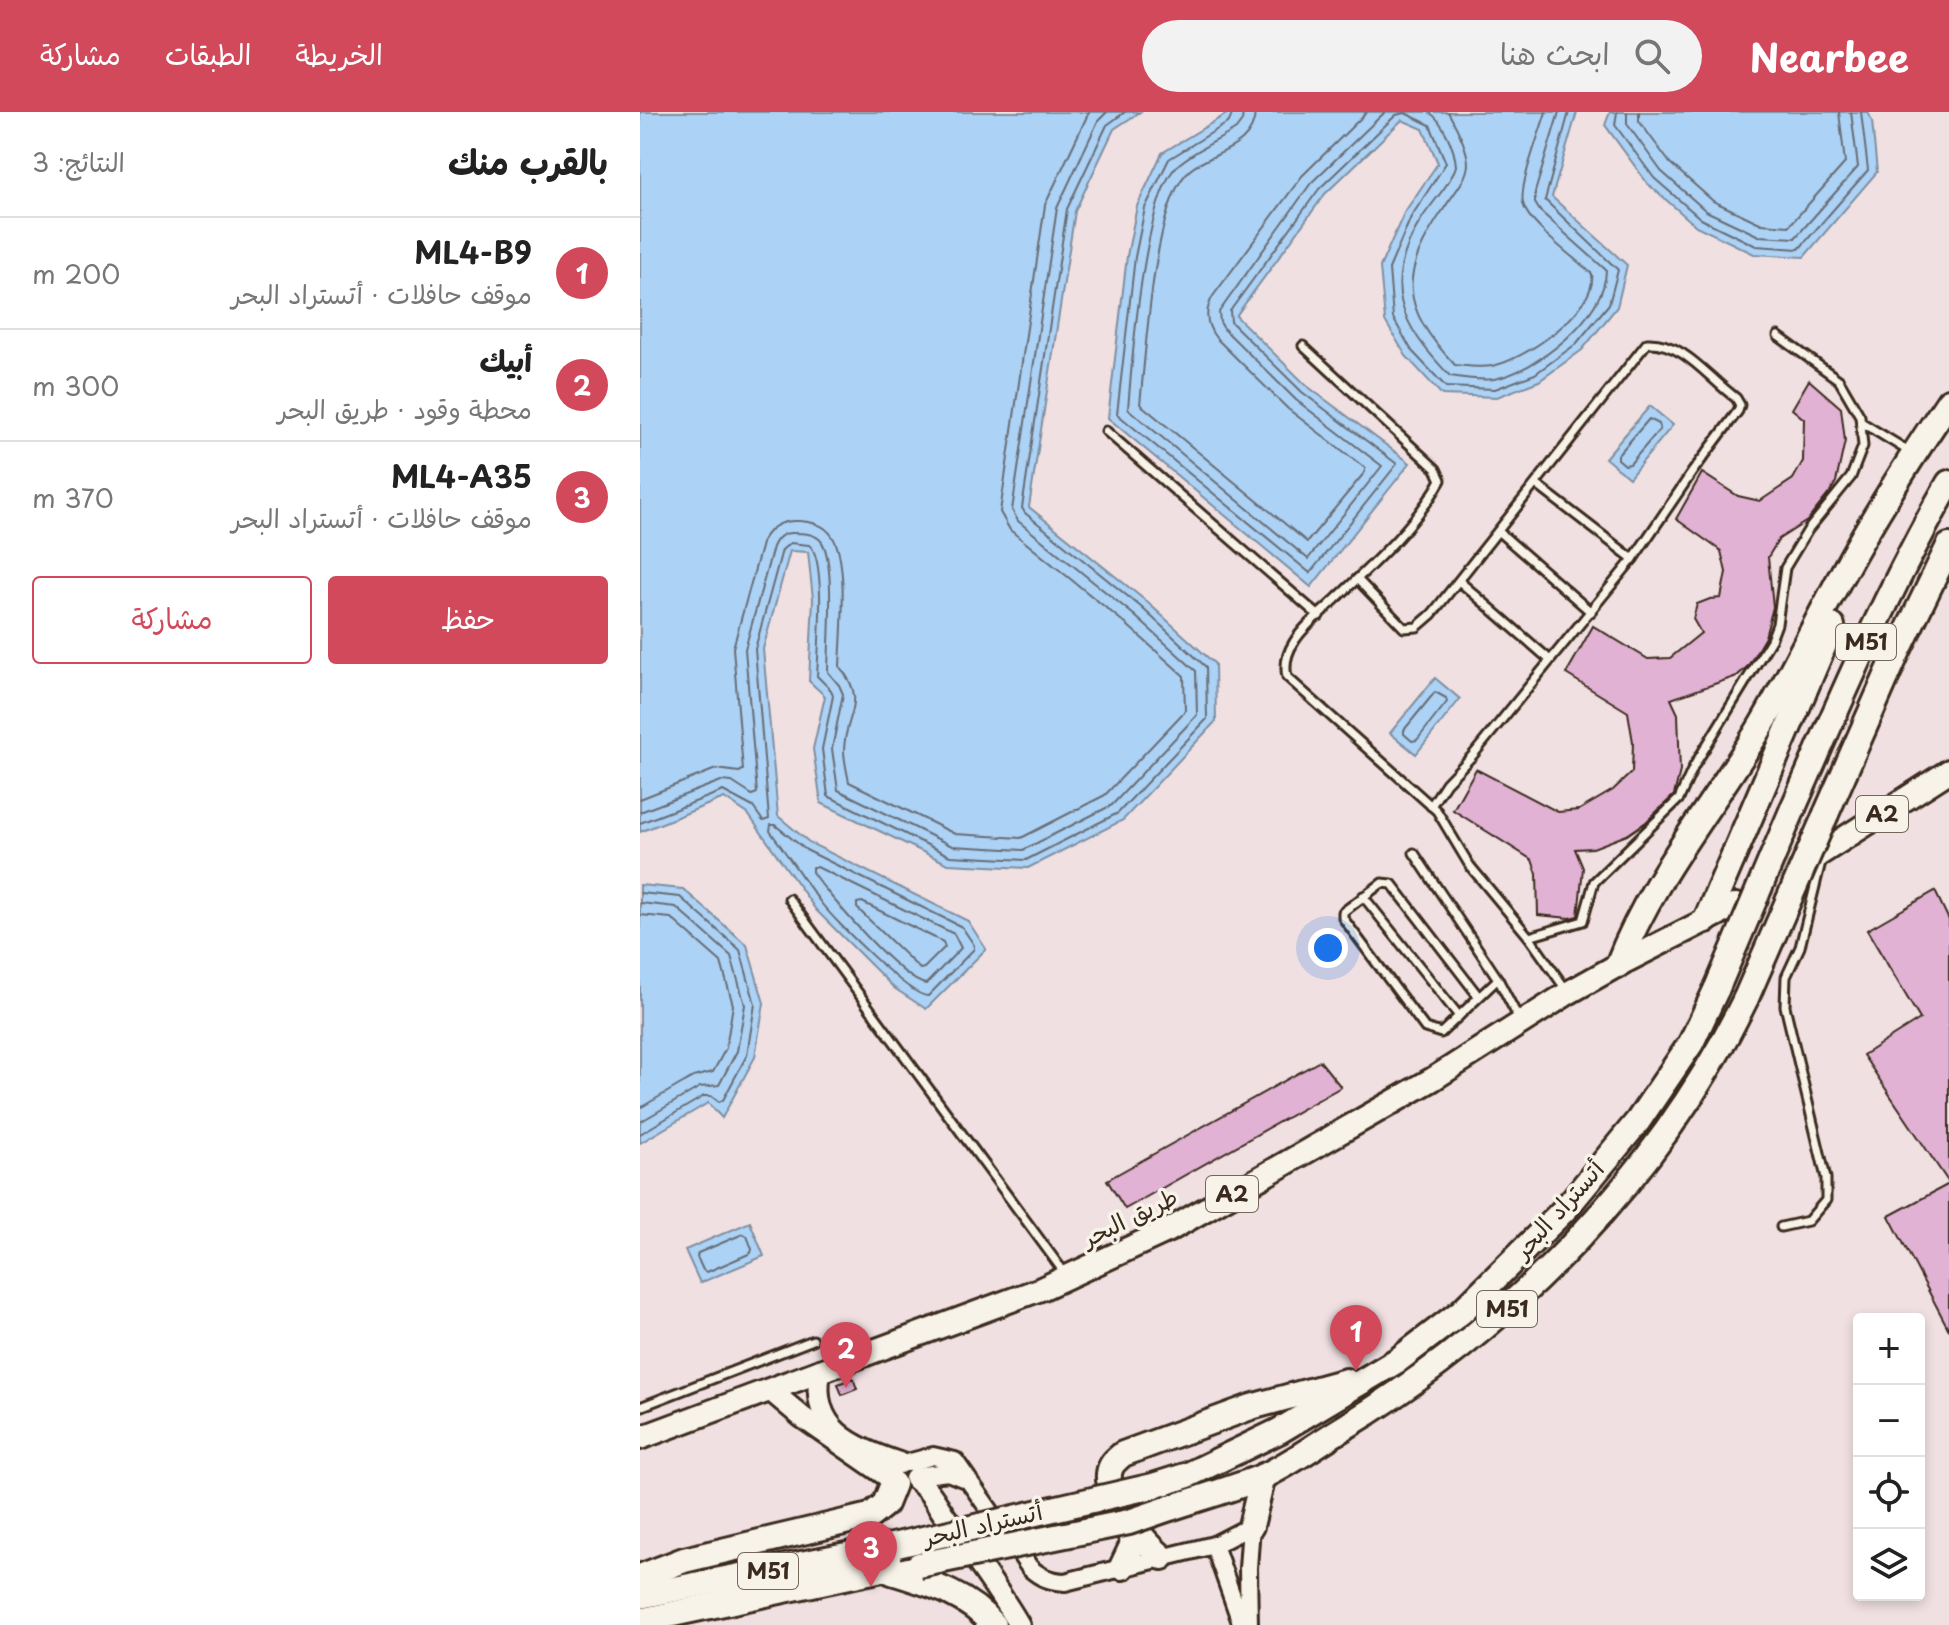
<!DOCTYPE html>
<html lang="ar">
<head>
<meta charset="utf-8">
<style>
  :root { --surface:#fff; --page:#f2f2f2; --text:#222; --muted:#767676; --line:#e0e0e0; --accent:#d1495b }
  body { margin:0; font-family:"Playpen Sans","Playpen Sans Arabic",sans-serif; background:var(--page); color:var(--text); direction:rtl }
  .controls { position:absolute; right:24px; bottom:24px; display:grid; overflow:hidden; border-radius:8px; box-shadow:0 4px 12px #0003 }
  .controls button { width:72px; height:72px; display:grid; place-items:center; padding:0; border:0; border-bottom:2px solid var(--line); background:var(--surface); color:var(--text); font:40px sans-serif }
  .you { position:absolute; left:688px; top:836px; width:28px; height:28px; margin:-20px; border:6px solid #fff; border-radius:50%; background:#1a73e8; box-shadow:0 0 0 12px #1a73e833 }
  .badge { display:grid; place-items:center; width:52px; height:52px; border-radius:50%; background:var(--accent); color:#fff; font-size:26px; font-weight:700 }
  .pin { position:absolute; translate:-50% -66px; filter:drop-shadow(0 2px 4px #0008) }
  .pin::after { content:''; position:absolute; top:42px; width:28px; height:24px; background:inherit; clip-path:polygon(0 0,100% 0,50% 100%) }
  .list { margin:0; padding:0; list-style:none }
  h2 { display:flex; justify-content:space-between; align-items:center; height:104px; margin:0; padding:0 32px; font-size:34px }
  h2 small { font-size:26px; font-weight:400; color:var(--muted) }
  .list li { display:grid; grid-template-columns:52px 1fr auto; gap:24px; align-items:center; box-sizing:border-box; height:112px; padding:0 32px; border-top:2px solid var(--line) }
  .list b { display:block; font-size:30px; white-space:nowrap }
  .list p { margin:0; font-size:26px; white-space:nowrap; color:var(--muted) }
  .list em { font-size:26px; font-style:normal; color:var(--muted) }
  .actions { display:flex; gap:16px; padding:24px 32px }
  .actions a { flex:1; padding:18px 0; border:2px solid var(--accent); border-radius:8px; text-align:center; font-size:28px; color:var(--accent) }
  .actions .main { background:var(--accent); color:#fff }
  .icon { flex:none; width:44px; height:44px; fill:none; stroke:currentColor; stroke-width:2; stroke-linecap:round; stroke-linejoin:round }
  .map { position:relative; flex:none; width:1309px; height:1513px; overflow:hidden; direction:ltr }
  header { display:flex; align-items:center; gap:48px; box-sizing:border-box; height:112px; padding:0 40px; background:var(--accent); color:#fff }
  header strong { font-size:38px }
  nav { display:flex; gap:44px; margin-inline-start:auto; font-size:28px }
  .search { width:560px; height:72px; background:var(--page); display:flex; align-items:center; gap:20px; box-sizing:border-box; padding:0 28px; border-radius:44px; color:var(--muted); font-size:30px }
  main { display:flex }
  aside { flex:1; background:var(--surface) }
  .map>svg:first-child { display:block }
  .water { fill:#acd2f6; stroke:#7f8fa0; stroke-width:2 }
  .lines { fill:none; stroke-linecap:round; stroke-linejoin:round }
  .shore { stroke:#686d74; stroke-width:2 }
  .building { fill:#e1b2d4; stroke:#3b2a1e; stroke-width:2 }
  .primary-tunnel { stroke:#ccbcbb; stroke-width:22; stroke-dasharray:22 11; stroke-linecap:butt }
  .service-casing { stroke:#3b2a1e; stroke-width:13 }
  .tertiary-casing { stroke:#3b2a1e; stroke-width:22 }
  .secondary-casing { stroke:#3b2a1e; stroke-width:26 }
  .primary-casing { stroke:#3b2a1e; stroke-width:28 }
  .motorway-casing { stroke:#3b2a1e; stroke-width:30 }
  .service { stroke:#f7f3e8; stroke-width:7 }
  .tertiary { stroke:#f7f3e8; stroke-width:16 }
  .secondary { stroke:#f7f3e8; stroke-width:20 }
  .primary { stroke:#f7f3e8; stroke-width:22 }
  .motorway { stroke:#f7f3e8; stroke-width:24 }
  .motorway-bridge-casing { stroke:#3b2a1e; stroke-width:30; stroke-linecap:butt }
  .motorway-bridge { stroke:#f7f3e8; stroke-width:24 }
  .labels { text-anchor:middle; stroke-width:7; stroke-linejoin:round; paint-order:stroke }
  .shield { fill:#f7f3e8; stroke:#73665b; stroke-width:2 }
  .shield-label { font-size:22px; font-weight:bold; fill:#3b2a1e }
  .street-label { font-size:24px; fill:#3b2a1e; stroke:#f7f3e8 }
</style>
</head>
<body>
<header>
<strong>Nearbee</strong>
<div class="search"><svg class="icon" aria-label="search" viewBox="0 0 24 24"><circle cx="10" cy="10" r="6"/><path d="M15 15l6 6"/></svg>ابحث هنا</div>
<nav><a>الخريطة</a><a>الطبقات</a><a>مشاركة</a></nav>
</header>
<main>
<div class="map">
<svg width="1309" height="1513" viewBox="0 0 1309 1513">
  <rect width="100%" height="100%" fill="#f0e0e2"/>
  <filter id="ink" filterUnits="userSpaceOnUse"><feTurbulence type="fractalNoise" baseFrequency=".0125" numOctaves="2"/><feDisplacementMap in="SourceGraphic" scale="16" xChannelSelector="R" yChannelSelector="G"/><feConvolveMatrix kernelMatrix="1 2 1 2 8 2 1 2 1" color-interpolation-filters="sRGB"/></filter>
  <g filter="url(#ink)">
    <g class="water">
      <polygon points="0,0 500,0 474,17 435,99 389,395 506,489 575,552 576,609 483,708 388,756 308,752 181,691 173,637 185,584 169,569 173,487 168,440 150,439 123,537 138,704 170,731 328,809 346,837 286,897 254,876 176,798 108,702 84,686 0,720"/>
      <polygon points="590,0 937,0 912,85 987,153 977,195 942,238 899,269 857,285 802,283 766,244 745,209 740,155 764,101 798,51 783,17 762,8 685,82 596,204 667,274 770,351 671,475 468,306 487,144 497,94 522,41"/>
      <polygon points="970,0 1228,0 1232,9 1237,60 1164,145 1114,142 1056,114 1008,72 965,13"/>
      <polygon points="1010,294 1033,313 989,366 965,346"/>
      <polygon points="795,566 820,587 776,642 750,621"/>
      <polygon points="0,773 43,777 107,833 124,891 115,945 82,1006 68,991 0,1031"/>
      <polygon points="110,1110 124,1144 60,1171 45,1138"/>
    </g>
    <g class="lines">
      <g class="shore">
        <polyline points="593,0 589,10 529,47 505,96 495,145 477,302 670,461 757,352 662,280 591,210 590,199 679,77 756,3 765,1 790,13 806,51 771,105 749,157 753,206 772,239 806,275 855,277 895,262 936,232 969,192 978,158 905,88 929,0"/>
        <path d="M 603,0 L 602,9 L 596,17 C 578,29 555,38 538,53 C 504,83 492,248 488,297 L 668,447 L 742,354 L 656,288 L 584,217 L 580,210 L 579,200 L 671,71 L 745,0"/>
        <path d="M 615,0 C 614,40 565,40 545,63 C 513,101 506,240 500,292 L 667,430 L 725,360 L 725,356 L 648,297 L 576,226 C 566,213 564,199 573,184 L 662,64 L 727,0"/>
        <path d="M 789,0 C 803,9 815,37 816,54 C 810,73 793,89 782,106 C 740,173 760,212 810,264 C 823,266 841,269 854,267 C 897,259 966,204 966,158 L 900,99 L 895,91 L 895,80 L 919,0"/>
        <path d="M 808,0 C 816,14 828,36 828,52 C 827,68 813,82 805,95 C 759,162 759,194 815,253 C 826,254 841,256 852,254 C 885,248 957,198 952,162 C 935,146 887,112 883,91 C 879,73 900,20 906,0"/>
        <polyline points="977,0 975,13 1014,66 1061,107 1116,134 1159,137 1228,58 1221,0"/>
        <polyline points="987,0 987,12 1021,59 1066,99 1119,124 1155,126 1218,55 1211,0"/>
        <polyline points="999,0 999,9 1030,51 1073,89 1122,112 1149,114 1205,51 1199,0"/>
        <polygon points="1009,307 1019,312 1020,317 990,352 985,353 978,347 978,343"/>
        <polygon points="795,580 806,586 807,590 777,628 772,629 764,622 764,618"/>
        <path d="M 0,687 L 76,657 L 99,660 L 103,658 L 93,536 L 123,428 C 131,413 143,408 159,409 C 172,410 184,412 192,424 C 209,448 201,525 200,555 C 229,591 205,601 204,638 C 204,648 207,660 209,670 L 315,722 L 381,726 L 465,683 L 545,599 L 544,564 L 486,512 L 370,418 L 360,400 L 405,93 L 449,0"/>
        <path d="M 0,700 L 81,669 L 92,670 L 112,683 L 117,681 L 105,537 L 133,435 C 137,426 142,421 152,421 C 162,421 175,421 181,429 C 196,447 188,535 188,560 L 199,573 L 203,582 L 192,637 L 198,678 L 312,734 L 383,738 L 472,693 L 557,603 L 556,559 L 494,503 L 378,409 L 372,398 L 417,96 L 458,9 L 467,0"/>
        <path d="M 0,711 L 83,679 L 113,695 L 123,709 L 129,707 L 115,537 L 142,438 L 150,431 L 169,433 C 187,446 178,540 177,564 L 191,578 L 193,584 L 182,637 L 188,684 L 310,744 L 386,748 L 478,701 L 567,607 L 566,555 L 501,495 L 385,401 L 382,396 L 427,97 L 467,13 L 485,0"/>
        <path d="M 131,713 L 135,713 L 166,738 L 322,815 L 334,833 L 334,837 L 288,884 C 270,885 195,809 181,791 C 163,767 147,742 130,719 Z"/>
        <path d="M 172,755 L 177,755 L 314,822 L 321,836 L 286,872 C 263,870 187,782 172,760 Z"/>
        <polyline points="0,781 40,785 100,838 115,892 107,943 83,988 79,990 71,984 64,984 0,1022"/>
        <polygon points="222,790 303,830 305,835 284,856 280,857 217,796 217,791"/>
        <polyline points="0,791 36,795 91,844 105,893 97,939 79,973 60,975 0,1010"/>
        <polyline points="0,803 31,806 81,850 93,893 86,936 73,960 53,965 0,996"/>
        <polygon points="103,1122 107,1124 112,1137 111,1141 67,1160 63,1158 57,1145 58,1141"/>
      </g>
    </g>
    <g class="building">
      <polygon points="1169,268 1201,296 1205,329 1196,370 1190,380 1167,409 1139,427 1128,445 1133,495 1125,525 1108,554 1097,564 1031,587 1038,602 1039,631 1040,659 1034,683 1006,710 987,723 953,736 935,737 943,756 938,804 930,806 898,803 897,762 892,748 813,698 836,657 918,700 939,698 973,678 992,660 993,630 988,600 926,562 953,514 1008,547 1030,546 1061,521 1053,507 1057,492 1070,487 1081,486 1086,460 1081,439 1036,407 1062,361 1098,384 1120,389 1153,367 1163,349 1164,307 1152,297"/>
      <polygon points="1295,779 1309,808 1309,1071 1223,943 1280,907 1227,818"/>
      <polygon points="680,949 701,975 485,1097 467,1068"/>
      <polygon points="1309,1072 1309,1218 1249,1104"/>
      <polygon points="213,1266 217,1277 202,1283 198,1272"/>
    </g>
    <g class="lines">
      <polyline class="primary-tunnel" points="1111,784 1171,748"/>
      <defs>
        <g id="service">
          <path d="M 663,234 L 796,357 L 801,368 C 776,413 735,450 698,485 C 684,499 665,512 654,530 C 647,541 644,552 647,565 L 797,699 L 830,754 L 889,825 L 927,879"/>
          <polyline points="1221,310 1270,340"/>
          <polyline points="466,319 679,504"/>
          <polyline points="897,373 993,447"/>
          <polyline points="859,420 951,500"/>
          <path d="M 717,467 L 764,516 L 777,515 L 792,502 L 1007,231 C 1043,229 1068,266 1096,286 L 1100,293 L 1098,299 L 1053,359 L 993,447 L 833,643 L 806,671 L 791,694"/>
          <polyline points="819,469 910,548"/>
          <polyline points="774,741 858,867 880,909"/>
          <polyline points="723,784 819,904"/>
          <polyline points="149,787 426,1163"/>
          <polyline points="889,825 943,809 954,770 1039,687 1054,654 1131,528 1137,512 1145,456 1168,418 1211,365 1223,334 1220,304 1199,268 1138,224"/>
          <polyline points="839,885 752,772 742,771 703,800 703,806 785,916 801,921 858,867"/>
          <polyline points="1141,1115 1168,1109 1186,1088 1186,1066 1145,894 1146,865 1160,835 1182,746"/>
          <polyline points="0,1295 173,1228"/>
        </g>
        <g id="tertiary">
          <path d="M 267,1351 L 293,1344 L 315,1349 L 390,1456 C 401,1466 410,1469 425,1470 L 574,1433 L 611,1414"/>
          <polyline points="276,1364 308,1360 328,1368"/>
          <polyline points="574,1433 602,1513"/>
          <polyline points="609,1513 608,1456 611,1414"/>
        </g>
        <g id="secondary">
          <path d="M 180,1258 C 170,1318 210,1334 259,1351"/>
          <polyline points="130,1278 162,1305 250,1366"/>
          <path d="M 275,1367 C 292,1379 297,1394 309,1410 C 333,1444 358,1477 379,1513"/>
        </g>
        <g id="primary">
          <polyline points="1175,745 1309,659"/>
          <polyline points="0,1326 401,1177 531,1117 793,967 928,881 978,853 1096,793"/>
        </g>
        <g id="motorway">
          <path d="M 1154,694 C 1202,584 1249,475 1309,371"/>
          <polyline points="1186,702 1256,543 1309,434"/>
          <polyline points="1066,808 1192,514"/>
          <path d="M 978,853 C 1012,765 1073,694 1121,614 C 1151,563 1176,510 1204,459 C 1236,400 1272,344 1309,289"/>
          <polyline points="513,1374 548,1363 639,1319 758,1248 821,1200 926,1096 998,1009 1051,931 1077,876"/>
          <path d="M 530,1396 C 560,1386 592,1377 622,1365 C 651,1352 678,1331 705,1315 C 874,1212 1019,1064 1106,886"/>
          <polyline points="611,1414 623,1364"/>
          <path d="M 522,1445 C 505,1431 466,1385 469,1362 C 470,1352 476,1348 483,1342 L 611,1295 L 706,1269"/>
          <polyline points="482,1455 492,1434 493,1416"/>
          <path d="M 252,1460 C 290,1472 327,1482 353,1513"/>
          <polyline points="0,1465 44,1448 230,1404 245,1392 253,1372"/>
          <polyline points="0,1484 257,1433"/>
          <polyline points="0,1509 242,1457 279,1453"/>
        </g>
      </defs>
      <use href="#service" class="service-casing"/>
      <use href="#tertiary" class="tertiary-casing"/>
      <use href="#secondary" class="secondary-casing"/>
      <use href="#primary" class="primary-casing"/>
      <use href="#motorway" class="motorway-casing"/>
      <use href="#service" class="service"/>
      <use href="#tertiary" class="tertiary"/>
      <use href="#secondary" class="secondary"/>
      <use href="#primary" class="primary"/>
      <use href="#motorway" class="motorway"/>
      <defs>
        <g id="motorway-bridge">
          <polyline points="1077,876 1154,694"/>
          <polyline points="1106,886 1186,702"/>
          <polyline points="257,1433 513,1374"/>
          <polyline points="279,1453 489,1410 530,1396"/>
        </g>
      </defs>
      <use href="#motorway-bridge" class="motorway-bridge-casing"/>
      <use href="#motorway-bridge" class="motorway-bridge"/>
    </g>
  </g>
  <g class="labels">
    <g class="shield">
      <rect x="1196" y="512" width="60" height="36" rx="6"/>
      <rect x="1216" y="684" width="52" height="36" rx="6"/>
      <rect x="566" y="1064" width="52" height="36" rx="6"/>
      <rect x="837" y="1179" width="60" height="36" rx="6"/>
      <rect x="98" y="1441" width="60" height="36" rx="6"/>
    </g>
    <g class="shield-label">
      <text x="1226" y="538">M51</text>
      <text x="1242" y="710">A2</text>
      <text x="592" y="1090">A2</text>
      <text x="867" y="1205">M51</text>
      <text x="128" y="1467">M51</text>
    </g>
    <g class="street-label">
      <text transform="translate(919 1098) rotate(-48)" y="8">أتستراد البحر</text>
      <text transform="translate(490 1106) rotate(-26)" y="8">طريق البحر</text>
      <text transform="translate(343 1413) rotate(-13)" y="8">أتستراد البحر</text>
    </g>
  </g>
</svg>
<div class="controls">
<button>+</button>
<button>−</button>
<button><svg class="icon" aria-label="locate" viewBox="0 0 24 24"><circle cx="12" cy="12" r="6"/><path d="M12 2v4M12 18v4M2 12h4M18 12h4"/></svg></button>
<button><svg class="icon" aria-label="layers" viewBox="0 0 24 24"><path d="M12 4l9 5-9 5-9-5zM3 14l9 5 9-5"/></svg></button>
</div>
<div class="you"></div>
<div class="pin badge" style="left:716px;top:1259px">1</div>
<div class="pin badge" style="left:206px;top:1276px">2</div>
<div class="pin badge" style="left:231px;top:1475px">3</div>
</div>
<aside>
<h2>بالقرب منك<small>النتائج: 3</small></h2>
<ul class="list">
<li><span class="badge">1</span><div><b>ML4-B9</b><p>موقف حافلات · أتستراد البحر</p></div><em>200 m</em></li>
<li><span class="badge">2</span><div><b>أبيك</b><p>محطة وقود · طريق البحر</p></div><em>300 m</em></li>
<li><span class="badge">3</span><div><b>ML4-A35</b><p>موقف حافلات · أتستراد البحر</p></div><em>370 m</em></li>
</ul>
<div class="actions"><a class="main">حفظ</a><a>مشاركة</a></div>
</aside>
</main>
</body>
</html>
